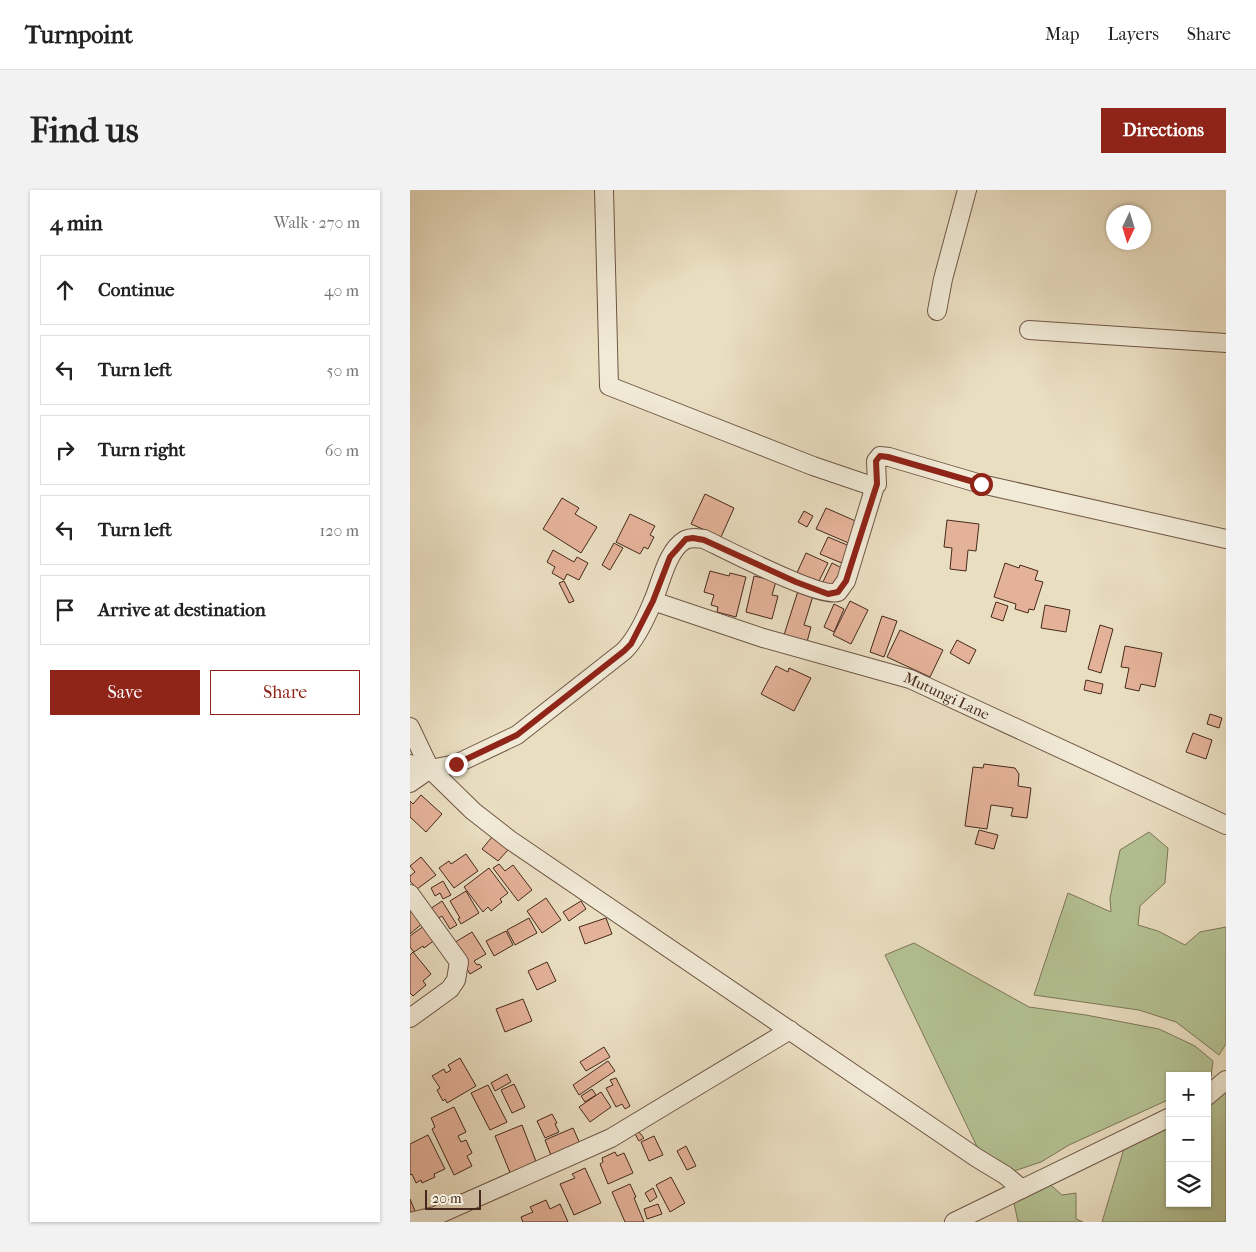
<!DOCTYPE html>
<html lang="en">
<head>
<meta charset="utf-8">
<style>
  :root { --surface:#fff; --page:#f2f2f2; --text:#222; --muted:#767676; --line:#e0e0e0; --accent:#8f2418 }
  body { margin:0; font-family:"IM FELL French Canon",serif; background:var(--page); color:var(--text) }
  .controls { position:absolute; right:15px; bottom:15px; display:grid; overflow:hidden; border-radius:0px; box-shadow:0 1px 4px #0004 }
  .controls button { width:45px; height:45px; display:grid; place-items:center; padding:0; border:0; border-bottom:1px solid var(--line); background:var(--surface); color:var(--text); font:25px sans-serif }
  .compass { position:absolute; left:696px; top:15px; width:45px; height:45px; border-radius:50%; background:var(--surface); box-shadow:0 1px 4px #0004; rotate:184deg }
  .scale { position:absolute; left:15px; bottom:12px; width:56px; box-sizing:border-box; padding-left:5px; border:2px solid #46291c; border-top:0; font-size:14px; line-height:18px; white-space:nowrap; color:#46291c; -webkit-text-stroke:4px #f1ead7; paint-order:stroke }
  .stop { position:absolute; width:15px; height:15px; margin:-11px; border:4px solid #8f2418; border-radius:50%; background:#fff }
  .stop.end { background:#8f2418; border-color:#fff; box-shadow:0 1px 5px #0008 }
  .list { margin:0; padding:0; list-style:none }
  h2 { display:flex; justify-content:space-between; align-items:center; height:65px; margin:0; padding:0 20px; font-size:21px }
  h2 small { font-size:16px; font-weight:400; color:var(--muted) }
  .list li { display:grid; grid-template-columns:32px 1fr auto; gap:15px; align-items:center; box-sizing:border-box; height:70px; margin:0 10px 10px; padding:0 10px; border:1px solid var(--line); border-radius:0px }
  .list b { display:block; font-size:19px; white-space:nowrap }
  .list em { font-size:16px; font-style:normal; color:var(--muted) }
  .actions { display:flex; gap:10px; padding:15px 20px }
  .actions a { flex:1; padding:11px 0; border:1px solid var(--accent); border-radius:0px; text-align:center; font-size:18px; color:var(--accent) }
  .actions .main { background:var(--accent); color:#fff }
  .icon { flex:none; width:28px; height:28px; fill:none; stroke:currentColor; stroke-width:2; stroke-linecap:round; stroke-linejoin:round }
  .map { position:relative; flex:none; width:816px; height:1032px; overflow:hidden; border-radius:0px }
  header { display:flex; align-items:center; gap:30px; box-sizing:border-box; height:70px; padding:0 25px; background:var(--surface); border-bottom:1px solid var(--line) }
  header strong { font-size:24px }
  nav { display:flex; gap:28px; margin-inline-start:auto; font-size:18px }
  .intro { display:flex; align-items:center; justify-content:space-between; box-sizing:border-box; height:120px; padding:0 30px }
  h1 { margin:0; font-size:35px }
  .button { padding:12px 22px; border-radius:0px; background:var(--accent); color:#fff; font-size:18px; font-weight:700 }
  main { display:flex; gap:30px; padding:0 30px }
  aside { flex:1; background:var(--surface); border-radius:0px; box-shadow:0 1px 4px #0004 }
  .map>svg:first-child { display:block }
  .green { fill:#b4c294; stroke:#7d7658 }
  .building { fill:#e4b299; stroke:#46291c }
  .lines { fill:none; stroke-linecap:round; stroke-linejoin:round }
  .street-casing { stroke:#6f5645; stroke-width:20 }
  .street { stroke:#f1ead7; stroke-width:18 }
  .route { stroke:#8f2418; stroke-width:6 }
  .labels { text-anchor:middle; stroke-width:4; stroke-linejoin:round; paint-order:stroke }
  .street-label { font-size:15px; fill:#46291c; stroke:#f1ead7 }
</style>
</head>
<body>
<header>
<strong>Turnpoint</strong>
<nav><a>Map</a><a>Layers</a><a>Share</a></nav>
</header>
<div class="intro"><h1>Find us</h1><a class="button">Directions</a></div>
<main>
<aside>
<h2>4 min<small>Walk · 270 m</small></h2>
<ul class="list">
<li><svg class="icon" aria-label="ahead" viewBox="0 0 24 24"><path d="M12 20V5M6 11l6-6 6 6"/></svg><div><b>Continue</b></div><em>40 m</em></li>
<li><svg class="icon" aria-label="left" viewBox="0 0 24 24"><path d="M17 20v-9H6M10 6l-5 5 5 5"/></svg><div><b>Turn left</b></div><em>50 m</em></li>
<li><svg class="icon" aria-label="right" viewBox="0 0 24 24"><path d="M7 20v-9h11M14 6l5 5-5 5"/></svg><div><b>Turn right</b></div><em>60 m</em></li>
<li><svg class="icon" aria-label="left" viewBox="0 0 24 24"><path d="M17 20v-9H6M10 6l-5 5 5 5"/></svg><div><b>Turn left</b></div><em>120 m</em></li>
<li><svg class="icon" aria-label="arrive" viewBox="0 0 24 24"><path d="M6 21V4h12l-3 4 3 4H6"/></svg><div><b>Arrive at destination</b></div></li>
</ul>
<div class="actions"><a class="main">Save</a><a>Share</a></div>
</aside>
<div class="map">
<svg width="816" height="1032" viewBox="0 0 816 1032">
  <rect width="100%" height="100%" fill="#eadec1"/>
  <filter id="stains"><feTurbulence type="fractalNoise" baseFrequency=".004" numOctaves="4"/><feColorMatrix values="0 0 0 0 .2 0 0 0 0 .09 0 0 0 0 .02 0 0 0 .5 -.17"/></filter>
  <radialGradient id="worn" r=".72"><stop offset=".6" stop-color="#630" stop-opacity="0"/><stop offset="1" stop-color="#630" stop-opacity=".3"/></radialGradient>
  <g class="green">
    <polygon points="739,642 758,658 755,693 730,716 728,735 748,741 775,755 790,742 816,737 816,854 809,865 766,832 729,820 624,805 658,703 701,722 700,708 710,660"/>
    <polygon points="504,753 619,817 676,825 749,839 785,856 803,871 801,887 797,889 797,886 760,886 760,909 659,955 631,972 601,982 571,965 475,765"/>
    <polygon points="816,891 816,1032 692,1032 719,942 760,924 760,1013 797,1013 797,909"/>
    <polygon points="635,990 652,1005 666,1003 666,1029 673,1032 608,1032 604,1013 609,997"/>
  </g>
  <g class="building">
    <polygon points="295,304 324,318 311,347 281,334"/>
    <polygon points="152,308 169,318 165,324 187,337 171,363 133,339"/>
    <polygon points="416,318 450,333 441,354 406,339"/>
    <polygon points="394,321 403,326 397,337 388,332"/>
    <polygon points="220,324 245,336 240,345 244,347 238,359 234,357 230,364 206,352"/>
    <polygon points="537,330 569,334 566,361 558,360 556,381 540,379 542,358 534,357"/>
    <polygon points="418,347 442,357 434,374 410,364"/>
    <polygon points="204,353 213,358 200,380 192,375"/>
    <polygon points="143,360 164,372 167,367 178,373 169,390 157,384 154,390 142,383 145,377 137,372"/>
    <polygon points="396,363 418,373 407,395 386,385"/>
    <polygon points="422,373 432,378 421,401 411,396"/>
    <polygon points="595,373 609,378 610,375 628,381 625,390 633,392 624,420 619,419 618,423 605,419 606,414 584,407"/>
    <polygon points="300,381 319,386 320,383 336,387 326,427 307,422 308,417 301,415 304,405 294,402"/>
    <polygon points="344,386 366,391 362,405 368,406 362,429 336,422"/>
    <polygon points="154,391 164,411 159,413 149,393"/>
    <polygon points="388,401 403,406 394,435 401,437 397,452 374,445"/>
    <polygon points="440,411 458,420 441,454 423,445"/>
    <polygon points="586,412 598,416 593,431 581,427"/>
    <polygon points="424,414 434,419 424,442 414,437"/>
    <polygon points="635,415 660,420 656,442 631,438"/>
    <polygon points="472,426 487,431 474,467 460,462"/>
    <polygon points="690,435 703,439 691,483 678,479"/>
    <polygon points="490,440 533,460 520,487 477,467"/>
    <polygon points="547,450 566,460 559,474 540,463"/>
    <polygon points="715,456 752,463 745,497 731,494 729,501 715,498 719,478 711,477"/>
    <polygon points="366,476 378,482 379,478 401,488 384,521 351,504"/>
    <polygon points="676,490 693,494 691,504 674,500"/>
    <polygon points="800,524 812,528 809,538 797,534"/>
    <polygon points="783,543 802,550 796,569 776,562"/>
    <polygon points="574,574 605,578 609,584 608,596 621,598 617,628 601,626 603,618 581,615 577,639 555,636 563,577 573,578"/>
    <polygon points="11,605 32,624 16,642 0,627 0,611 3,614"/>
    <polygon points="569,640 588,645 584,659 565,654"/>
    <polygon points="82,647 98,660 88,671 72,659"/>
    <polygon points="56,664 68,681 44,698 29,678 39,671 41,674"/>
    <polygon points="11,667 26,685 7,699 0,691 0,686 5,682 0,676"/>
    <polygon points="89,674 95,681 103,675 122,700 108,711 83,678"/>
    <polygon points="79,678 98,703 90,709 92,712 81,721 78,717 73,722 54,697"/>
    <polygon points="33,691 41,705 33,709 30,703 25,706 21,698"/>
    <polygon points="56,701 69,723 51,734 48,729 50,728 40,711"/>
    <polygon points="136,708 151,730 132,743 117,721"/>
    <polygon points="32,711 47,735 40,739 32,726 27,729 20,719"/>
    <polygon points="171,711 176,719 159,731 153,722"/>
    <polygon points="3,717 15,731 0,744 0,720"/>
    <polygon points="119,728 127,743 105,755 97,740"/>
    <polygon points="196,728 202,744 175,754 169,737"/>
    <polygon points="18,733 26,749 14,758 13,756 4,762 0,757 0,746"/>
    <polygon points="96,741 103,755 84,766 76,751"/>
    <polygon points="62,742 76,764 64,771 67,775 69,774 72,777 60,784 42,754"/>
    <polygon points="3,762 21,784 13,791 16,795 3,806 0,803 0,765"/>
    <polygon points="137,772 146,791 127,800 118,781"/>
    <polygon points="113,809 122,831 95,842 86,819"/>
    <polygon points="194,857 200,867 176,881 170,872"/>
    <polygon points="50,868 66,896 37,913 35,909 33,911 27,900 30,898 22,886 34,879 36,883 41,880 38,875"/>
    <polygon points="198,871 205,881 169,905 163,895"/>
    <polygon points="97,884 101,892 85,901 81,893"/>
    <polygon points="206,888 220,916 215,919 212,914 206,917 196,898 203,895 200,890"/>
    <polygon points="104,894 115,917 102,923 91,900"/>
    <polygon points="78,895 97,932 80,940 61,903"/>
    <polygon points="182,899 186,905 175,912 171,906"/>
    <polygon points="191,902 201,917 180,932 169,917"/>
    <polygon points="44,917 56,942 48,946 51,952 56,950 62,963 57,966 62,976 44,985 22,939 25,937 21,928"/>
    <polygon points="142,924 147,933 145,934 149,942 135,948 127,931"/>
    <polygon points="112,935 127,974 101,985 85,946"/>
    <polygon points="163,938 171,956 142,968 135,950"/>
    <polygon points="229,942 234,948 229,951 225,944"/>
    <polygon points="18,945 35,979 24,984 25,987 12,993 11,990 6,993 2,984 0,985 0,954"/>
    <polygon points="244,946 253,965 239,971 231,952"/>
    <polygon points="276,956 286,976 277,980 267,961"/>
    <polygon points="205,962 207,966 214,963 223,983 198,994 190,974 193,972 192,968"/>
    <polygon points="175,978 191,1013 164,1025 150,994 165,988 162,984"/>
    <polygon points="261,987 275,1013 260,1022 246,995"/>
    <polygon points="220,994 226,1007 224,1008 234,1032 215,1032 202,1002"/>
    <polygon points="243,998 247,1007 240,1012 235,1003"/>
    <polygon points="0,1009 5,1021 0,1024"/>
    <polygon points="136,1010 140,1019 150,1014 158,1032 113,1032 111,1027 123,1022 120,1017"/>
    <polygon points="248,1014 252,1024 237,1029 234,1019"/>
  </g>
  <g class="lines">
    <defs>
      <g id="street">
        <polyline points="194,0 199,196 403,276 462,296 467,294 466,271 470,266 479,267 571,294 816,349"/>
        <polyline points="527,121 533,89 557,0"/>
        <polyline points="619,140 816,153"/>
        <path id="s1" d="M 243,411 L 353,448 L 500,489 L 816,635"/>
        <polyline points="0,537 20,579 63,621 100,650 567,968 595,985 612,999"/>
        <polyline points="0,574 20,579"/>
        <path d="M 0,593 L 20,579 L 46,574 L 107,545 L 214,461 C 227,448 236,428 243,411 C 251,393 257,360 275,350 C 281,347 287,348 294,349 C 315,359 411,409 428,402 L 436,391 L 465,296"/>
        <polyline points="0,704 49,772 46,790 40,799 0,828"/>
        <polyline points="797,906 816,890"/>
        <polyline points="0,1032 25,1026 201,948 380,840"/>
        <polyline points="544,1032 760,927"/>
      </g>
    </defs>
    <use href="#street" class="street-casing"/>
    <use href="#street" class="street"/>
  </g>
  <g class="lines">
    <polyline class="route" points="46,574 107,545 214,461 221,454 243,411 260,367 276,349 283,348 294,350 386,392 418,404 428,402 436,391 467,294 466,271 470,266 478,267 571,294"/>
  </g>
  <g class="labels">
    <g class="street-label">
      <text dy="5" stroke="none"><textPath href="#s1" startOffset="309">Mutungi Lane</textPath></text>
    </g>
  </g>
  <rect width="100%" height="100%" filter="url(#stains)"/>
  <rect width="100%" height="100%" fill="url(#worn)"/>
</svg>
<div class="controls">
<button>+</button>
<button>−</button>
<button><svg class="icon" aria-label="layers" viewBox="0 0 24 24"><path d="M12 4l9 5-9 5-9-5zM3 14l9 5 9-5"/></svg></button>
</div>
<svg class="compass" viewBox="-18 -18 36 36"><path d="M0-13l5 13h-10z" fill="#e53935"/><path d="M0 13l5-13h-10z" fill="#767676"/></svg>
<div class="scale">20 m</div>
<div class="stop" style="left:571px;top:294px"></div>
<div class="stop end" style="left:46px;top:574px"></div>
</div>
</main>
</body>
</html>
